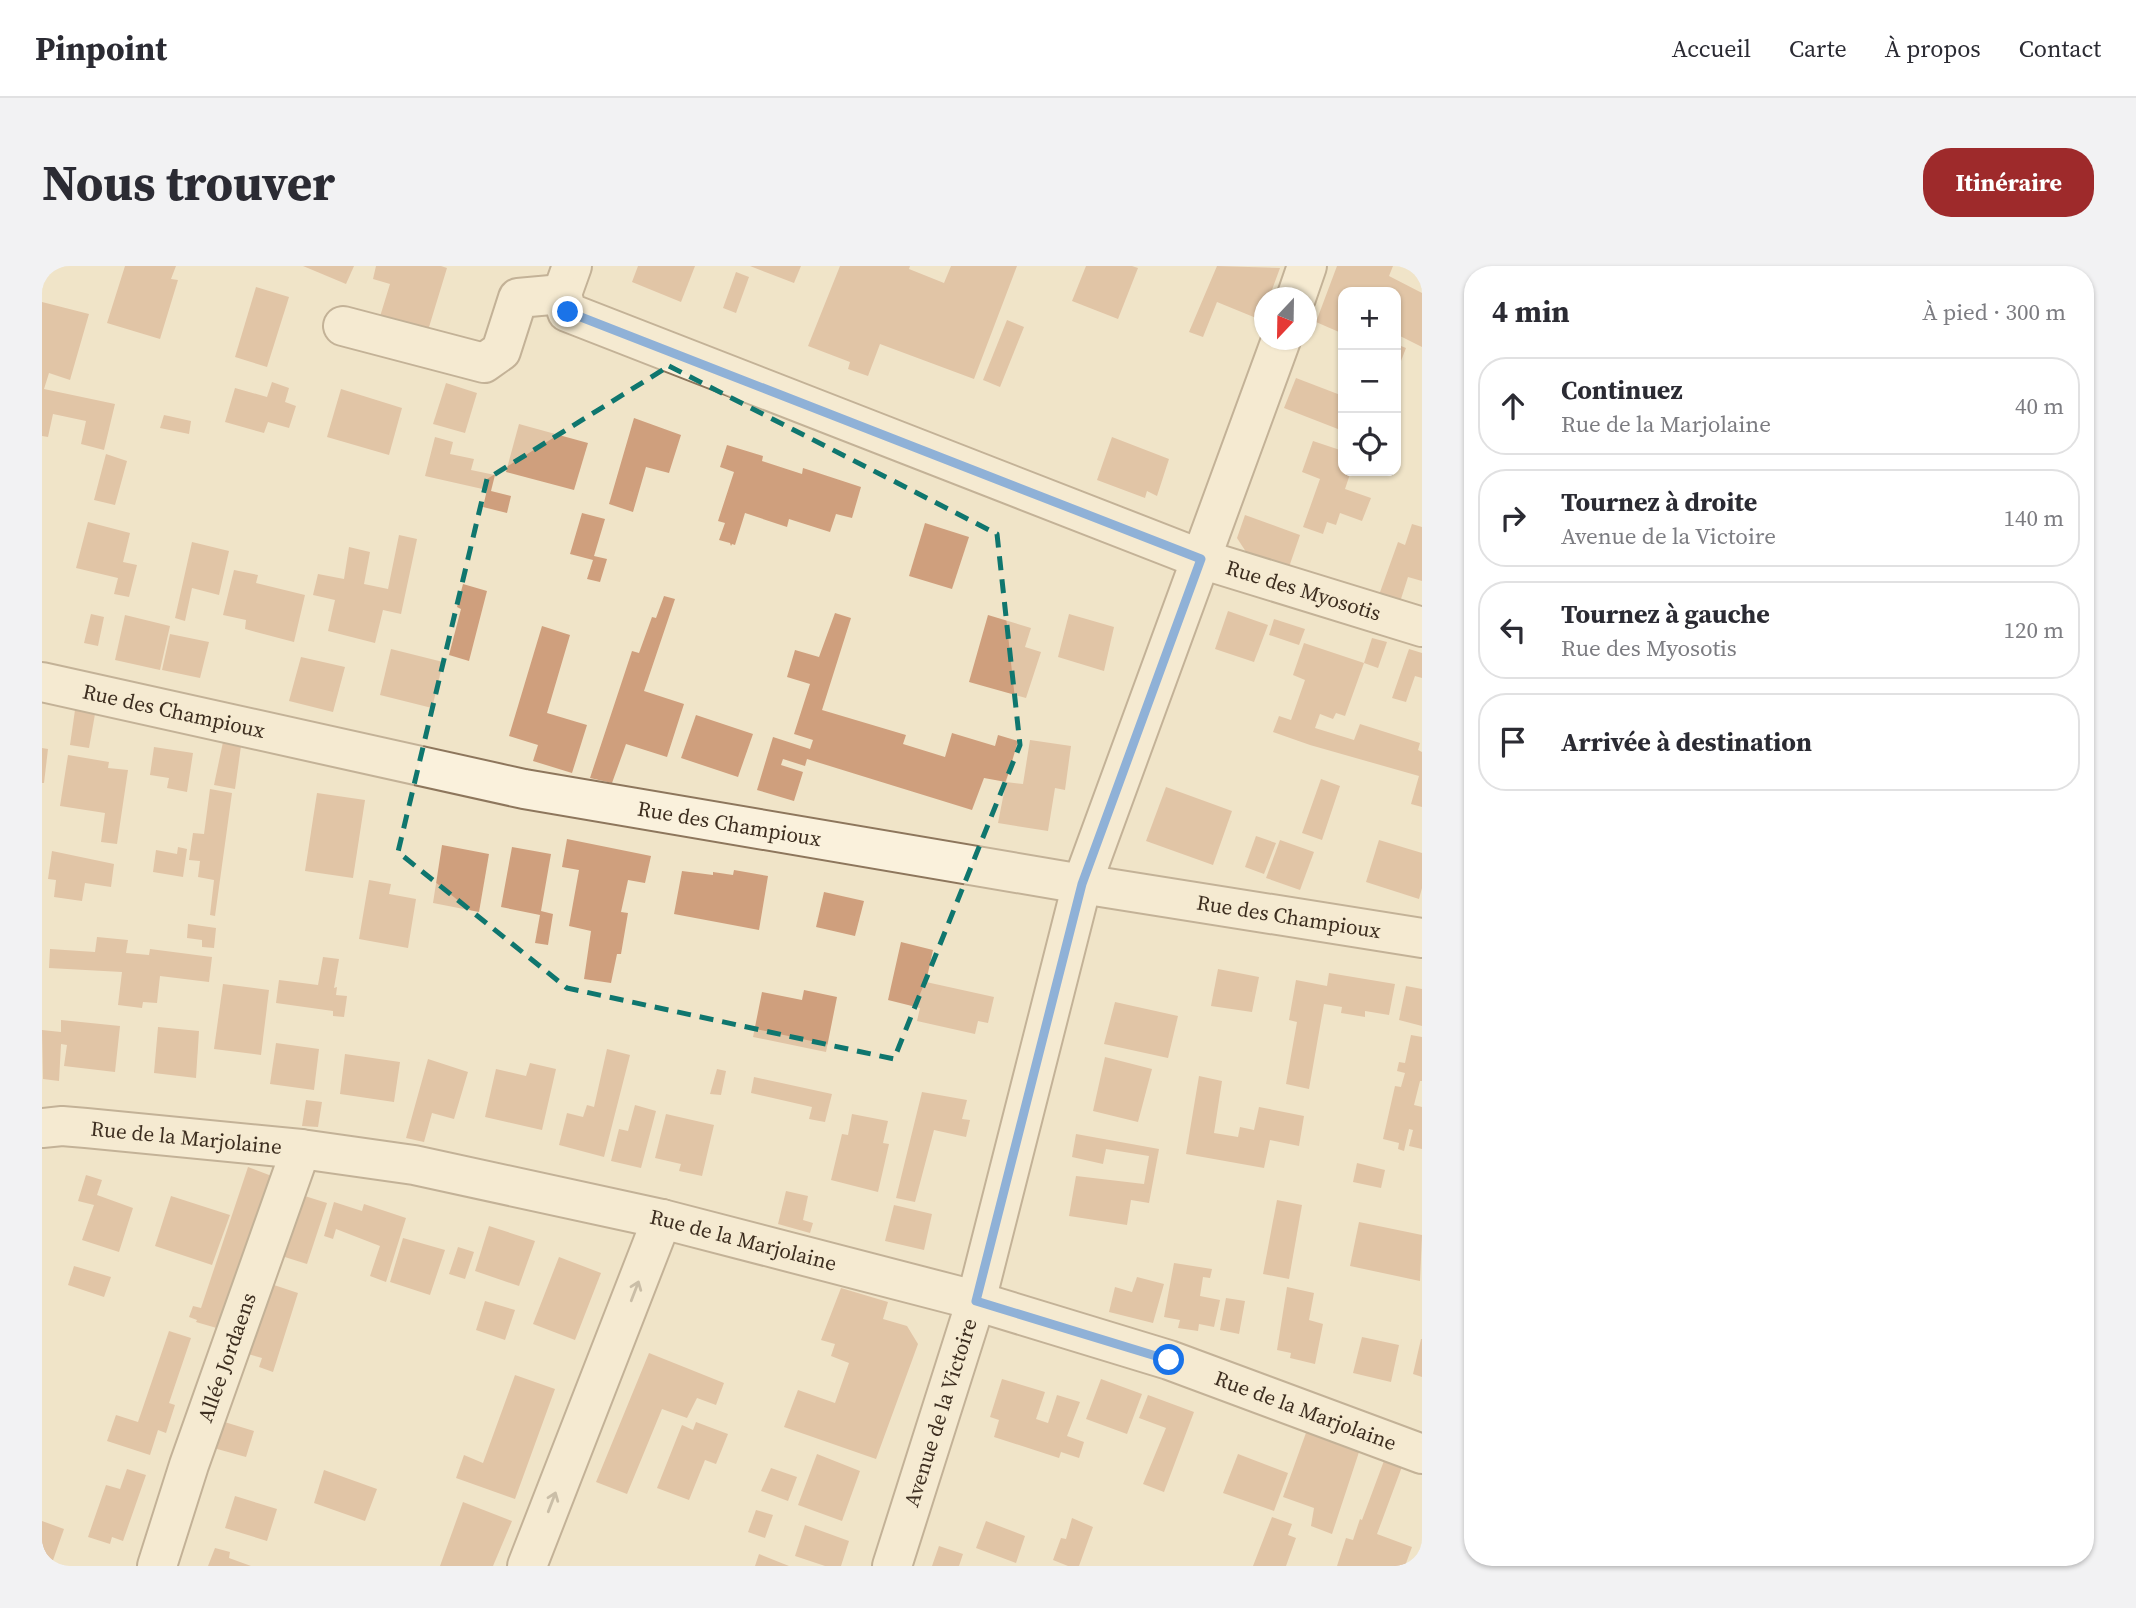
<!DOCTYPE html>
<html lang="fr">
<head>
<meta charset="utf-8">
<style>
  :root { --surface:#fff; --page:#f2f2f3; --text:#2b2b33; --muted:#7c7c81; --line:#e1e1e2; --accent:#9e2a2b }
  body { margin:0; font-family:"Source Serif 4",serif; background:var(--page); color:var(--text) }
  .controls { position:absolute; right:21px; top:21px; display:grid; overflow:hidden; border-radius:14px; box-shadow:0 2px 5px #0004 }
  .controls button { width:63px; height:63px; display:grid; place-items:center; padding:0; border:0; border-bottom:2px solid var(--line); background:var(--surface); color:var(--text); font:35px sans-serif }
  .compass { position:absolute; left:1212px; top:21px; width:63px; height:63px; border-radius:50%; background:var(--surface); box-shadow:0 2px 5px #0004; rotate:202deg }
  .stop { position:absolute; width:21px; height:21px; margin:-16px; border:5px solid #1a73e8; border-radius:50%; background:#fff }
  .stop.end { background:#1a73e8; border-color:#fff; box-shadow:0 2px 7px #0008 }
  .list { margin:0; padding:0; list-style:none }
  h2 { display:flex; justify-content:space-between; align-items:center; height:91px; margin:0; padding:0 28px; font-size:30px }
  h2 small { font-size:23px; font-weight:400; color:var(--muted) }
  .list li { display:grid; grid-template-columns:46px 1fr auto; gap:21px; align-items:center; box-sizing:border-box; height:98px; margin:0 14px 14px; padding:0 14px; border:2px solid var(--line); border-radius:28px }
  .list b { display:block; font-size:26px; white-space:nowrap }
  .list p { margin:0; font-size:23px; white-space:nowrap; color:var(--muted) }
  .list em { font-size:23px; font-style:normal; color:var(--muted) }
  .icon { flex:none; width:38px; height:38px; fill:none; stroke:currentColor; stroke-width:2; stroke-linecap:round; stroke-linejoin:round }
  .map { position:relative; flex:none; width:1380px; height:1300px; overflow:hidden; border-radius:28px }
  header { display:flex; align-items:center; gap:42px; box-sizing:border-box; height:98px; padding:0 35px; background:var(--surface); border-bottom:2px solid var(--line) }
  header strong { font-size:33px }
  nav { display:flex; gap:38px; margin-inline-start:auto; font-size:24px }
  .intro { display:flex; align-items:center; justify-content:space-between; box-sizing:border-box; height:168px; padding:0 42px }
  h1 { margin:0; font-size:49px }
  .button { padding:18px 32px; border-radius:28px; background:var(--accent); color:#fff; font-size:24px; font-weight:700 }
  main { display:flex; gap:42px; padding:0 42px }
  aside { flex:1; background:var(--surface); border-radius:28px; box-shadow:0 2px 5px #0004 }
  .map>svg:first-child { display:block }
  .building { fill:#cf9f7d }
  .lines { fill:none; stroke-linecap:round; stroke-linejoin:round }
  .minor-casing { stroke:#8d765c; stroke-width:42 }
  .minor { stroke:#faf1dc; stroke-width:38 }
  .oneway { stroke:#9c907e }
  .route { stroke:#1a73e8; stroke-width:9 }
  .marked { fill:none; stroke:#0f766e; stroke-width:5; stroke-dasharray:14 9; stroke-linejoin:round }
  .labels { text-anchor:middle; stroke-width:6; stroke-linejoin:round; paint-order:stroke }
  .street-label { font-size:21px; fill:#3d2e20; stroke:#f7eed8 }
</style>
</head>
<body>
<header>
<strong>Pinpoint</strong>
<nav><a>Accueil</a><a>Carte</a><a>À propos</a><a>Contact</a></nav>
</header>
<div class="intro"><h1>Nous trouver</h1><a class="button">Itinéraire</a></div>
<main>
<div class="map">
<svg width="1380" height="1300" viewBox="0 0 1380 1300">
  <rect width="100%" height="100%" fill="#f0e4c8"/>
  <g class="building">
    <polygon points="83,0 134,0 129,13 136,14 118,73 65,57"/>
    <polygon points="261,0 312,0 304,18"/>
    <polygon points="334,0 399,0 405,2 384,71 336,57 348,18 331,13"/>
    <polygon points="596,0 653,0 639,36 590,16"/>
    <polygon points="708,0 759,0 752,17"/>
    <polygon points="798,0 868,0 867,3 902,17 909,0 975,0 932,113 838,78 826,110 806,103 808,96 766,80"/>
    <polygon points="1044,0 1090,0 1096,2 1076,53 1030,35"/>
    <polygon points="1175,0 1238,2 1227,32 1222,32 1222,44 1219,54 1175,36 1161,71 1147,66"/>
    <polygon points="1295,0 1351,0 1347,10 1380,27 1380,81 1354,68 1354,26 1301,26 1301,59 1297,66 1274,56"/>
    <polygon points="694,6 707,11 694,47 681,42"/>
    <polygon points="214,21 247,31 225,101 193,91"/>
    <polygon points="0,36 47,48 28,114 7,107 2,123 73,138 62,184 39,178 44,155 11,148 6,171 0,170"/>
    <polygon points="965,54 982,61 958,121 941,114"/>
    <polygon points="1354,78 1364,82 1354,108"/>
    <polygon points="1254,112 1301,130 1301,165 1242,142"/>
    <polygon points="230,116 247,122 243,136 254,140 247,162 226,156 222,167 183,156 193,122 225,131"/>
    <polygon points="404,117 435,127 423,167 391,158"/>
    <polygon points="299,123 360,142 347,189 285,171"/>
    <polygon points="122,149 149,155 147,168 118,162"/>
    <polygon points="592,152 639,169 627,207 604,201 591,246 567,238"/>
    <polygon points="477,158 546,177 532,224 464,206"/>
    <polygon points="393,171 411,176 408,188 432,193 429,204 453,209 449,225 469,230 465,247 441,241 445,224 383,210"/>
    <polygon points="1070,171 1127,193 1115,230 1105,225 1103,232 1055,214"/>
    <polygon points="1271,175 1301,185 1301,205 1309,205 1303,223 1329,232 1320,255 1298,247 1294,259 1285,256 1281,268 1261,261 1278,213 1260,206"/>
    <polygon points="685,179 721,190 720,195 760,208 761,202 819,221 810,252 794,248 788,266 747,253 745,261 703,247 693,279 690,278 689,280 688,277 677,274 683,257 676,255 692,206 678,201"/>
    <polygon points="64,188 85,195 73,239 52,234"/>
    <polygon points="540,247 563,253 552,290 565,293 558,316 545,313 551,294 528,288"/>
    <polygon points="1203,249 1258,269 1247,301 1206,289 1195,272"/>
    <polygon points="46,256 88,267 81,296 95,299 87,331 72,328 76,312 34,302"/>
    <polygon points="883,257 927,271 910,323 867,310"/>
    <polygon points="1370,258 1380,261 1380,315 1366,311 1358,336 1337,329 1356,276 1363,279"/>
    <polygon points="357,269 375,273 359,348 341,344 333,377 286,365 293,334 271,329 276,308 302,313 307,281 328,286 322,318 346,323"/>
    <polygon points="150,276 187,285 177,329 150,322 143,355 133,352"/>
    <polygon points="192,304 216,309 214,317 263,329 252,376 203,363 204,354 181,349"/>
    <polygon points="421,318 445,325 427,395 407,389 419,343 415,341"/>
    <polygon points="622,330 633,333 602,425 642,438 625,491 584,478 570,517 548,512 590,385 597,387 610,351 614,352"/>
    <polygon points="1186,345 1226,359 1212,396 1173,383"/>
    <polygon points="793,347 809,352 780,444 864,469 861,478 903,491 910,467 953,480 956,469 976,475 964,516 942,512 930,544 765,493 763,500 741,493 739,499 761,506 752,535 715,524 731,471 768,483 771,474 752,468 768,418 745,411 753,384 777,391"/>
    <polygon points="49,348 62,351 56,380 42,377"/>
    <polygon points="1027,348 1072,361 1062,405 1016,391"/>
    <polygon points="83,349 128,360 118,404 73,394"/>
    <polygon points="946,349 989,362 983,381 999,386 984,432 927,416"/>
    <polygon points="1232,353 1263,363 1257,379 1227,369"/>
    <polygon points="500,360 528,369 505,447 545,459 530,507 491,495 496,479 467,470"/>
    <polygon points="128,368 167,376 158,412 120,404"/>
    <polygon points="1330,372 1345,376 1336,402 1322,397"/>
    <polygon points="1262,377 1322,397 1303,450 1294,447 1291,453 1278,448 1273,462 1312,474 1318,458 1378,477 1376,484 1380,486 1380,541 1369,538 1377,510 1268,479 1231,466 1237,450 1249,454 1263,414 1251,409"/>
    <polygon points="349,383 401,396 390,442 338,429"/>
    <polygon points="1367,383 1380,387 1380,412 1373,410 1364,436 1350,432"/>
    <polygon points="259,391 303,401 291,446 247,435"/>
    <polygon points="33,444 53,448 47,482 28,479"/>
    <polygon points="654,449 711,468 696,511 639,492"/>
    <polygon points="988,474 1029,480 1023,524 1013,522 1006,565 956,557 964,516 981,518"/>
    <polygon points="181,476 199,480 193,523 172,519"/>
    <polygon points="112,481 151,487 145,526 125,522 127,512 108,509"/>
    <polygon points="0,482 6,483 2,517 0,517"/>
    <polygon points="26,489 67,496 66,502 86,504 75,578 59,576 63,547 18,540"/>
    <polygon points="1279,513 1298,520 1280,574 1260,567"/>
    <polygon points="1124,521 1190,545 1171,599 1104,575"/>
    <polygon points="168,523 190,527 173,650 168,649 172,614 156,611 158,595 147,594 151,567 162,568"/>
    <polygon points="275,527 323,534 311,612 263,605"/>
    <polygon points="1214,570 1234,577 1222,608 1203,601"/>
    <polygon points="525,573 609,590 603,617 586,614 579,646 586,647 579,688 575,688 569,717 542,713 549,665 527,660 537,604 520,601"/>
    <polygon points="1238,574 1272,586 1258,624 1224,612"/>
    <polygon points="1337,574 1380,587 1380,622 1377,633 1324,616"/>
    <polygon points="400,579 447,588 437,646 391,637"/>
    <polygon points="136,581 145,583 141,611 111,606 114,584 135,588"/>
    <polygon points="470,581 509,588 499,645 511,648 506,679 493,677 498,649 459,641"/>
    <polygon points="10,585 72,598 69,621 43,617 40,635 12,631 14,614 6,613"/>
    <polygon points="692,604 726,610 717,664 632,648 640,605 671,609 671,606 691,609"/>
    <polygon points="327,614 349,618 347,628 374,633 366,682 317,673"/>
    <polygon points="782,626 822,635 813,670 774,661"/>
    <polygon points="146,658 174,662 172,682 160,681 160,674 145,672"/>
    <polygon points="55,671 86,674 84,687 107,689 108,683 170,691 167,716 118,710 115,737 101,736 100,742 76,739 80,706 7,702 8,683 53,686"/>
    <polygon points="859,676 891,684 884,716 952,731 946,757 936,755 933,768 875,755 878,742 846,734"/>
    <polygon points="281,691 297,693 292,722 295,721 294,729 305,730 302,751 291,750 291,745 234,737 237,714 276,719"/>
    <polygon points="1176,703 1217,711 1210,746 1169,740"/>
    <polygon points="1287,707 1353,718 1347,749 1323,745 1323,751 1299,747 1300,741 1282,738 1267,823 1244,818 1255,756 1247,754 1254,714 1285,720"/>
    <polygon points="181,718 227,724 219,789 172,783"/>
    <polygon points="1364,720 1380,723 1380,760 1357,754"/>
    <polygon points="762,724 795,731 784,786 711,771 720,726 760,734"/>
    <polygon points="1073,736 1136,750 1126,792 1062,778"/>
    <polygon points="19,754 78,760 73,806 22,800 25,779 19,778 17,815 1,813 0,764 19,766"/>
    <polygon points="116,761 157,765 154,812 112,807"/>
    <polygon points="1369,769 1380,771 1380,815 1378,815 1372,839 1380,841 1380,883 1367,880 1371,864 1367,863 1362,885 1356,883 1357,877 1341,873 1353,820 1359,821 1363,807 1355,805 1357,796 1363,797"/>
    <polygon points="234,777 277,783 272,824 228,818"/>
    <polygon points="565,783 588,789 562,891 517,879 525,847 541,851 545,839 552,841"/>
    <polygon points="303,788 358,796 352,836 298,828"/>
    <polygon points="1063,791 1110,803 1096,856 1051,845"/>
    <polygon points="386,793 426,806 412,853 390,847 382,876 364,872"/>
    <polygon points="488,797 514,803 500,864 443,851 454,803 484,810"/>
    <polygon points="675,803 684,805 679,829 668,828"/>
    <polygon points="1157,810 1180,815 1172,867 1196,871 1198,861 1212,864 1217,841 1262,850 1257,880 1228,874 1222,902 1144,888"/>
    <polygon points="712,811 790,828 783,856 767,853 770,841 709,827"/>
    <polygon points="880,826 925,834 920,853 928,854 924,871 892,864 873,936 854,932"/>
    <polygon points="264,834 280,836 276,861 260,860"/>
    <polygon points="593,839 614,845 599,902 569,895 577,863 586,865"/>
    <polygon points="624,848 672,859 660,910 637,905 639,898 613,892"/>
    <polygon points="810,848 846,855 841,877 847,878 836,926 789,914 800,868 806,869"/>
    <polygon points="1034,868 1117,883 1107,937 1089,934 1085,959 1027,950 1034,910 1102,918 1107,890 1064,883 1061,898 1030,891"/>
    <polygon points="1315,897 1343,904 1339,922 1311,916"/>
    <polygon points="206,901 235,912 178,1063 154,1056 155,1054 147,1051 151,1040 159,1042"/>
    <polygon points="44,909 60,914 55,929 91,942 77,986 40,974 52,939 36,935"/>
    <polygon points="744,925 766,930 761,954 771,957 768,967 736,958"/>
    <polygon points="250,926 285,937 265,998 230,987"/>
    <polygon points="129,930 188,949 170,999 113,980"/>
    <polygon points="1235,934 1260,939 1247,1013 1221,1008"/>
    <polygon points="292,936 320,945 322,938 364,952 344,1016 328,1010 338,980 294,963 291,973 282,970"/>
    <polygon points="852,939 890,948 882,984 843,975"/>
    <polygon points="1317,956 1380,969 1378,1015 1308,1000"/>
    <polygon points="447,960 493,975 477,1020 433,1005"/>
    <polygon points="361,972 403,984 388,1029 348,1016"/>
    <polygon points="416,981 432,986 423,1013 407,1008"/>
    <polygon points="517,991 559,1007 533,1074 491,1058"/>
    <polygon points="1132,997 1170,1003 1168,1012 1161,1011 1158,1030 1178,1034 1172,1061 1157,1058 1156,1065 1136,1062 1138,1054 1122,1051"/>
    <polygon points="32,1000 69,1011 62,1031 26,1019"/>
    <polygon points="1095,1011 1122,1018 1111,1057 1067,1046 1073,1021 1090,1026"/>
    <polygon points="220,1015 256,1027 231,1106 217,1101 220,1092 206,1088"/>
    <polygon points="1245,1021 1272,1027 1267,1054 1281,1058 1273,1098 1248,1092 1249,1087 1235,1084"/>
    <polygon points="799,1022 846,1036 841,1053 865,1060 876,1078 834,1193 742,1161 756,1124 793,1137 807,1097 789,1090 793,1078 779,1074"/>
    <polygon points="1184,1032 1203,1035 1197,1068 1178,1064"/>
    <polygon points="443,1035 473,1044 463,1074 434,1064"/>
    <polygon points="127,1065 149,1072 127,1137 133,1139 124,1167 116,1164 108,1189 65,1175 74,1149 96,1156"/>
    <polygon points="1320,1071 1357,1079 1349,1116 1311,1107"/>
    <polygon points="1379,1073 1380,1073 1380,1111 1371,1108"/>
    <polygon points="607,1087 682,1117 674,1139 655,1132 645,1152 620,1143 585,1228 554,1216"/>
    <polygon points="473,1109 513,1123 473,1233 414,1212 422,1189 441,1197"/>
    <polygon points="960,1113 1003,1126 994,1153 1006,1157 1015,1129 1038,1136 1025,1170 1042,1176 1037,1192 1019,1186 1017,1192 952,1171 957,1154 948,1151"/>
    <polygon points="1059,1113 1100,1128 1085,1168 1044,1153"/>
    <polygon points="1106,1129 1152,1146 1122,1226 1101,1218 1124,1162 1097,1152"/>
    <polygon points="176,1154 212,1165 204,1191 168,1181"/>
    <polygon points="654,1156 686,1168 674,1198 663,1194 647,1234 615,1222 640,1159 651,1164"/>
    <polygon points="1265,1164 1318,1183 1290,1268 1269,1260 1272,1242 1241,1231"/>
    <polygon points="775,1188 818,1205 800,1255 756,1239"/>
    <polygon points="1196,1188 1246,1207 1232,1245 1181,1227"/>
    <polygon points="1343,1192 1361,1198 1335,1268 1370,1281 1363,1300 1295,1300 1304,1272 1311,1274 1318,1253 1320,1254"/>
    <polygon points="729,1202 755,1211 746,1235 719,1225"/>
    <polygon points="85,1203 104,1209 81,1275 70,1271 68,1278 46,1271 64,1219 78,1223"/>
    <polygon points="282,1204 335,1223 323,1255 272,1237"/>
    <polygon points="193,1230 235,1243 225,1275 183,1262"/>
    <polygon points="421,1236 470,1255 451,1300 398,1300"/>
    <polygon points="714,1244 731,1249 723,1272 706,1266"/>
    <polygon points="1230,1251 1250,1258 1246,1269 1254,1272 1244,1300 1211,1300"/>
    <polygon points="1030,1252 1051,1261 1037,1300 1026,1300 1011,1294 1019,1272 1024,1273"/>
    <polygon points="0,1255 22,1263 9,1300 0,1300"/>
    <polygon points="944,1255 983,1270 974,1297 934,1282"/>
    <polygon points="763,1259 807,1275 799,1300 783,1300 753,1290"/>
    <polygon points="897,1280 921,1288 917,1300 890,1300"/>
    <polygon points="173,1282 188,1286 187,1292 209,1300 166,1300"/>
    <polygon points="717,1288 747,1300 713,1300"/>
  </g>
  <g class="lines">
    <defs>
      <g id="minor">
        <path id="s1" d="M 530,0 L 520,28 L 525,46 L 1159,293 L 1380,361"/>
        <polyline points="1254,32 1265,0"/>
        <polyline points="301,60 442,97 459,85 476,32 520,28"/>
        <path id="s2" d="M 0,416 L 482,523 L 1040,618 L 1380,672"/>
        <path id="s3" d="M 0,862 L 20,860 L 44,862 L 259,883 L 372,899 L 620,953 L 917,1030 L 1127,1094 L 1380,1188"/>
        <path id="s4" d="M 115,1300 L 147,1199 L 259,883"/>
        <polyline points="485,1300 620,953"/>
        <path id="s5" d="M 850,1300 L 934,1035 L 1040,618 L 1239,74"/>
      </g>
    </defs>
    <use href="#minor" class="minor-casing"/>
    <use href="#minor" class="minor"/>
  </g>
  <defs><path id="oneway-shaft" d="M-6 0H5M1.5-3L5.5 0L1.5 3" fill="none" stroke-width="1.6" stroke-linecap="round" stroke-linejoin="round" transform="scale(1.75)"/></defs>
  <g class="oneway">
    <use href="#oneway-shaft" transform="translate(593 1025) rotate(-69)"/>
    <use href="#oneway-shaft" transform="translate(510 1236) rotate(-69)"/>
  </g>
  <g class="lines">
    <polyline class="route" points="526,46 1159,293 1040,618 934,1035 1127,1094"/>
  </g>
  <path d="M0 0H1380V1300H0ZM 627,100 L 955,268 L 978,479 L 852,793 L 525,722 L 356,586 L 445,213 Z" fill="#f0e4c8" fill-opacity=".55" fill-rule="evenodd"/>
  <path class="marked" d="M 627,100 L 955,268 L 978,479 L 852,793 L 525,722 L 356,586 L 445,213 Z"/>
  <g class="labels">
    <g class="street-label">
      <text dy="7" stroke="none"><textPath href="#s1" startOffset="836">Rue des Myosotis</textPath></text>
      <text dy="7" stroke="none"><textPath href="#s2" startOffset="135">Rue des Champioux</textPath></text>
      <text dy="7" stroke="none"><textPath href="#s2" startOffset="702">Rue des Champioux</textPath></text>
      <text dy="7" stroke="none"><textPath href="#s2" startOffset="1269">Rue des Champioux</textPath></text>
      <text dy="7" stroke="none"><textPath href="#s3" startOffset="145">Rue de la Marjolaine</textPath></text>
      <text dy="7" stroke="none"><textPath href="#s3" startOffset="712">Rue de la Marjolaine</textPath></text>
      <text dy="7" stroke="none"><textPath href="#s4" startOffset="220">Allée Jordaens</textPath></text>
      <text dy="7" stroke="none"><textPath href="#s3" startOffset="1300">Rue de la Marjolaine</textPath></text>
      <text dy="7" stroke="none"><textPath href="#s5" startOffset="161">Avenue de la Victoire</textPath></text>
    </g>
  </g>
</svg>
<div class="controls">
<button>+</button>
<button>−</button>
<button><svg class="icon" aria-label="locate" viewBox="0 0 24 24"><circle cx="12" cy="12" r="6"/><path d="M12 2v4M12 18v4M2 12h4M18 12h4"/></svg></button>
</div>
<svg class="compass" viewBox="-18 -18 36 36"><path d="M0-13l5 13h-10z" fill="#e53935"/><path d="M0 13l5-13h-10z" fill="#7c7c81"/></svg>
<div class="stop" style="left:1127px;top:1094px"></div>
<div class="stop end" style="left:526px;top:46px"></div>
</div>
<aside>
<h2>4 min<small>À pied · 300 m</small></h2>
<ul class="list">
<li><svg class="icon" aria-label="ahead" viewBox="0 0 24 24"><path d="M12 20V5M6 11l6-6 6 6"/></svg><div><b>Continuez</b><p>Rue de la Marjolaine</p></div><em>40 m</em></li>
<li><svg class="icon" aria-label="right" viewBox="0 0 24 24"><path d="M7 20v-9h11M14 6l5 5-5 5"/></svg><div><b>Tournez à droite</b><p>Avenue de la Victoire</p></div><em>140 m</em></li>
<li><svg class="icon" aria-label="left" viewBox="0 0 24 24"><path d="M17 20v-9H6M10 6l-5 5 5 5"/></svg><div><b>Tournez à gauche</b><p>Rue des Myosotis</p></div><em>120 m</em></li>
<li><svg class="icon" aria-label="arrive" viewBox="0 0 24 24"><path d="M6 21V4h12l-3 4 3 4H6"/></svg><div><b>Arrivée à destination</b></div></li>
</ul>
</aside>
</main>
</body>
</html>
